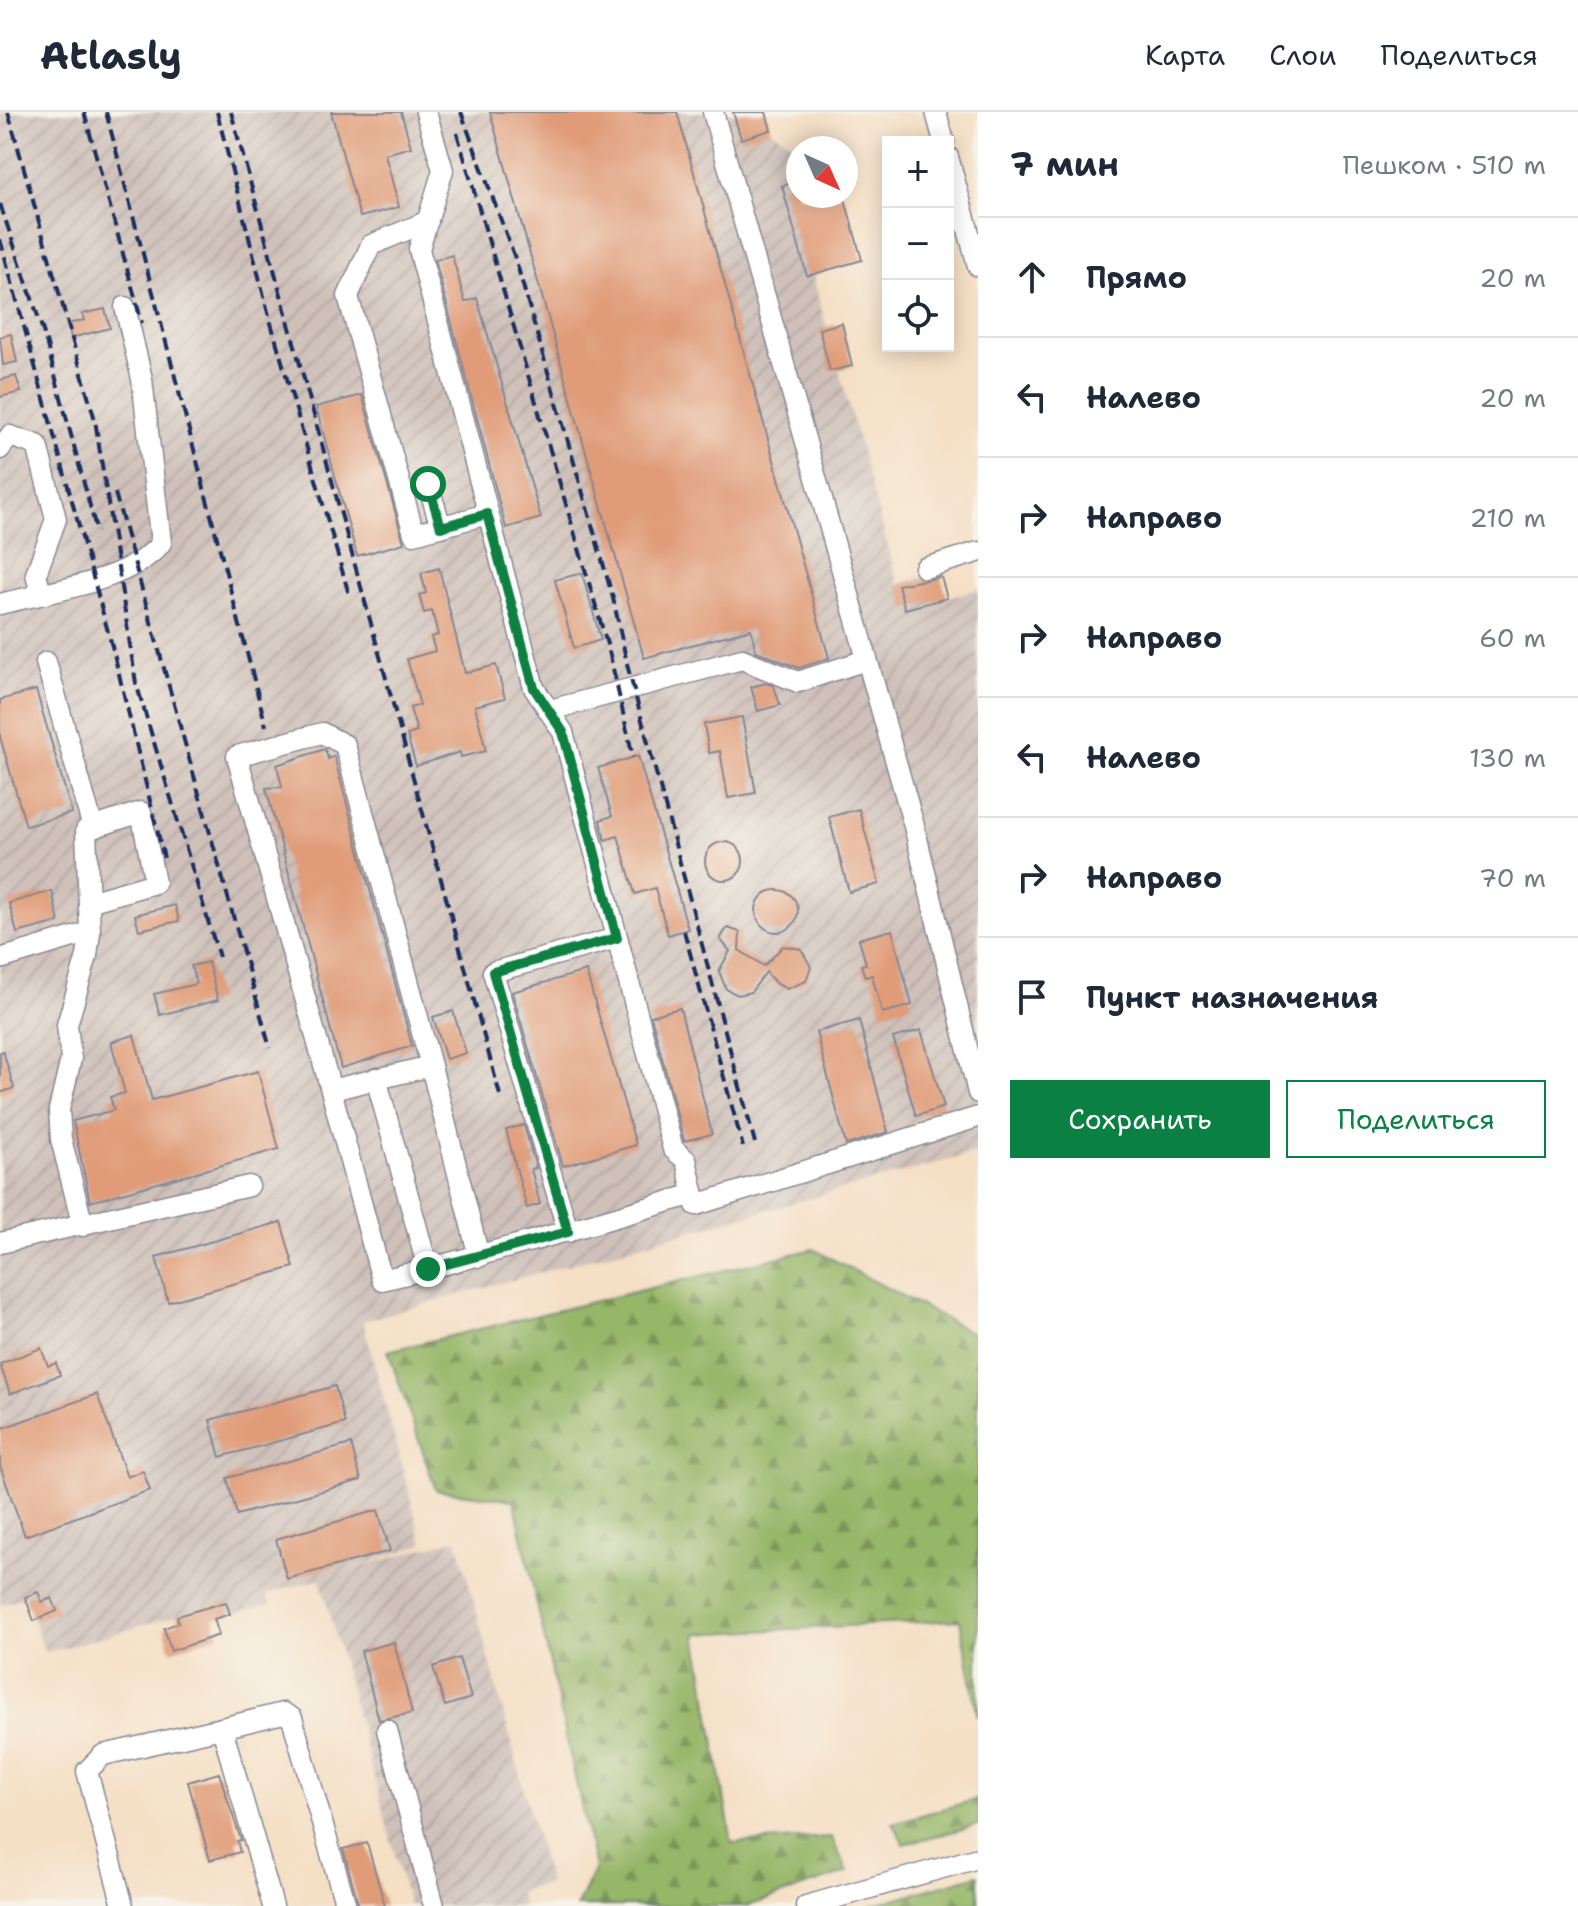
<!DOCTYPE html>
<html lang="ru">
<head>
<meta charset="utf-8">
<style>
  :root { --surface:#fff; --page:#f2f2f3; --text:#1f2937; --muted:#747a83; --line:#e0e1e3; --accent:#0b8043 }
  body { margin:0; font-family:"Shantell Sans",sans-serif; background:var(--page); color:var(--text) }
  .controls { position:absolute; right:24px; top:24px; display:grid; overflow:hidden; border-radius:0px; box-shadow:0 4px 20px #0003 }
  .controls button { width:72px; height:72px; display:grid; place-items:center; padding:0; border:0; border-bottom:2px solid var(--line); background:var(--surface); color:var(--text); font:40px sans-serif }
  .compass { position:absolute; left:786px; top:24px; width:72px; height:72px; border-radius:50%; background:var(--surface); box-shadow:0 4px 20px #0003; rotate:135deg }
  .stop { position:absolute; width:24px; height:24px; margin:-18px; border:6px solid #0b8043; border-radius:50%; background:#fff }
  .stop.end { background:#0b8043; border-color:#fff; box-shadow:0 2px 8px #0008 }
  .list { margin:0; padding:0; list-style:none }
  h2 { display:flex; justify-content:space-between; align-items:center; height:104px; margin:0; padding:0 32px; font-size:34px }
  h2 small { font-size:26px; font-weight:400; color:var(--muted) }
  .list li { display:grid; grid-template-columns:52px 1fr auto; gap:24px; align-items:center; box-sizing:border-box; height:120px; padding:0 32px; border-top:2px solid var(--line) }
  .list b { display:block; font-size:30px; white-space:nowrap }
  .list em { font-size:26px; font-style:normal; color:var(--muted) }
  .actions { display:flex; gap:16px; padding:24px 32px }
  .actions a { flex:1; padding:18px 0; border:2px solid var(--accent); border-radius:0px; text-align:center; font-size:28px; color:var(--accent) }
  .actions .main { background:var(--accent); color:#fff }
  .icon { flex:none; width:44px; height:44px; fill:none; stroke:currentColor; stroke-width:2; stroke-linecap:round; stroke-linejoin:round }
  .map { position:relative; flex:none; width:978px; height:1794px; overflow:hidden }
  header { display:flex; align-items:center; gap:48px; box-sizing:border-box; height:112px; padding:0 40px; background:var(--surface); border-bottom:2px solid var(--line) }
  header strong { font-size:38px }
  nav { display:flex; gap:44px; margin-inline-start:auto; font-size:28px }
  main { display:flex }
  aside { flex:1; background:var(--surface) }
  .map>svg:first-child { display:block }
  .industrial { fill:url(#industrial-furrows) }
  .forest { fill:url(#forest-firs); stroke:#587263; stroke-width:2 }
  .building { fill:#e09c79 }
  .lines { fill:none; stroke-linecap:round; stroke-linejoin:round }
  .minor-casing { stroke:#888792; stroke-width:23 }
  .minor { stroke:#fff; stroke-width:20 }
  .rail { stroke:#1b2f5e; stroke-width:4; stroke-dasharray:12 6; stroke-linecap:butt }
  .route { stroke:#0b8043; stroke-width:10 }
</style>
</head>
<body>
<header>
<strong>Atlasly</strong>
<nav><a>Карта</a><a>Слои</a><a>Поделиться</a></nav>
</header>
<main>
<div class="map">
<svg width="978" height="1794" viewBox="0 0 978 1794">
  <defs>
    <pattern id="industrial-furrows" width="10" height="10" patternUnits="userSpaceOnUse" patternTransform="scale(2)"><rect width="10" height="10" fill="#cfc1ba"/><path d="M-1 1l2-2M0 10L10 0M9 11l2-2" fill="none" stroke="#b1a6a2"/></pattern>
    <pattern id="forest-firs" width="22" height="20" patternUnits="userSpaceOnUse" patternTransform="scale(2)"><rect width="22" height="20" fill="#96b668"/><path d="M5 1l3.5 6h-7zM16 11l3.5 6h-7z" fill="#7a9459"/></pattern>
  </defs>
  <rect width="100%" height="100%" fill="#f7f3e8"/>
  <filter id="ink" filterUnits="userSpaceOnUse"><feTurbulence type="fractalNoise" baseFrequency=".0125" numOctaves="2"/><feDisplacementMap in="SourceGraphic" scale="16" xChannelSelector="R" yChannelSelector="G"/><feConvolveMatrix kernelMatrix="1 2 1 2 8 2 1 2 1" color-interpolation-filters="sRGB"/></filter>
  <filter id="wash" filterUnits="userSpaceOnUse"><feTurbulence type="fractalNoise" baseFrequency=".006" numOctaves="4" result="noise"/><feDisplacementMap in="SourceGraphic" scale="32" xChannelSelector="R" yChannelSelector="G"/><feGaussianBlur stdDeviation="1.8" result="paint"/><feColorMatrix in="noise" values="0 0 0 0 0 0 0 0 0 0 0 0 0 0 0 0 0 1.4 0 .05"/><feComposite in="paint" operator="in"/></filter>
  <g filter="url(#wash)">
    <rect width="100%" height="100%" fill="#f5dfc5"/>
    <polygon class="industrial" points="0,0 766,0 771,18 798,36 798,84 844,84 862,148 813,164 826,215 842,211 852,254 839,258 898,472 940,461 947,485 978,477 978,1040 363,1209 423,1432 344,1459 457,1427 549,1771 519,1779 523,1794 409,1794 320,1467 267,1482 270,1492 230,1502 225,1490 45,1541 25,1485 0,1493"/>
    <g class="forest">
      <polygon points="813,1137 978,1224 978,1605 960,1508 696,1522 732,1731 831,1725 848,1760 748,1794 577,1794 595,1756 514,1388 436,1378 388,1239"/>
      <polygon points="978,1687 978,1713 904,1732 893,1711"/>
      <polygon points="978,1763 978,1794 870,1794"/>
    </g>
    <g id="blocks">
      <g class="building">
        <polygon points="331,0 401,0 411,35 385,42 399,95 360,105"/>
        <polygon points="490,0 677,0 829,546 799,556 756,539 751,517 644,546"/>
        <polygon points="733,0 766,0 771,18 741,27"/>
        <polygon points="798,69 798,84 844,84 862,148 807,164 782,74"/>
        <polygon points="452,143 465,190 477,186 541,406 506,416 435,148"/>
        <polygon points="105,197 110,216 71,226 68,212 84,208 82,202"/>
        <polygon points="842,211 852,254 830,259 819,217"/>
        <polygon points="11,222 17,250 3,253 0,225"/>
        <polygon points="16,264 21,280 0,285 0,268"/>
        <polygon points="362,283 404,431 357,444 316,295"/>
        <polygon points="439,456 465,561 496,553 505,586 475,594 486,639 461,645 460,640 416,654 407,623 417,620 410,596 420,593 407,547 435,539 431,525 438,523 432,499 424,501 419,483 426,481 421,461"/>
        <polygon points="582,461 601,528 574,536 555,468"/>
        <polygon points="941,465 947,486 905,497 898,473"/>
        <polygon points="766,571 774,574 780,593 758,599 751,575"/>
        <polygon points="36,578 72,701 26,714 0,625 0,588"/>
        <polygon points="742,605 756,681 728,686 720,639 709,641 704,612"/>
        <polygon points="325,637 328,647 334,644 412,934 341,956 266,676 282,675 277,653"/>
        <polygon points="638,644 688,817 668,823 655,776 635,782 618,724 605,728 600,708 612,704 598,656"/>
        <polygon points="859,697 879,772 849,780 829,705"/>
        <circle cx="724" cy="749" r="19"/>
        <circle cx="777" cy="799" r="21"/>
        <polygon points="52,779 59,810 17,821 9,791"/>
        <polygon points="175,793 179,809 139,818 135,803"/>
        <polygon points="727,816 740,820 739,838 764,854 783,834 801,837 811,855 806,869 787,877 775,871 766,860 751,880 738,883 726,877 719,859 730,839 720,827"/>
        <polygon points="892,818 912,893 882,901 872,863 865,865 861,853 866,852 859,827"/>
        <polygon points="208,850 218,888 160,903 154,882 196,872 191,854"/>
        <polygon points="586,859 636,1033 563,1054 512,880"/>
        <polygon points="680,896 712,1022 684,1029 651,904"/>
        <polygon points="453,899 466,941 446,947 433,905"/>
        <polygon points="859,908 888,1020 846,1033 816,920"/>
        <polygon points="921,918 944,995 916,1004 893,926"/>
        <polygon points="134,923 152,988 258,959 279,1037 90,1090 73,1009 114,998 110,985 125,981 111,930"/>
        <polygon points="3,939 14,976 0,981 0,940"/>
        <polygon points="524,1013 536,1056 531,1057 540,1092 527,1096 506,1018"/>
        <polygon points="281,1110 294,1155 168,1190 156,1145"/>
        <polygon points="41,1236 48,1254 56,1251 60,1263 10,1282 0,1252"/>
        <polygon points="335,1274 345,1311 220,1345 210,1308"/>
        <polygon points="97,1282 127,1365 143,1359 150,1378 25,1424 0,1354 0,1317"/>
        <polygon points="351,1332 361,1368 237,1403 227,1366"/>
        <polygon points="378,1398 390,1439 287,1467 276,1427"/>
        <polygon points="38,1480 42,1490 52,1486 57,1499 34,1509 25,1485"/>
        <polygon points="226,1490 230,1502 214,1507 219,1523 171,1539 164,1516 178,1511 177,1504"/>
        <polygon points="394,1530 412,1601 379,1608 361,1539"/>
        <polygon points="459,1546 471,1586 445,1594 433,1555"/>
        <polygon points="219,1661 241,1728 237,1729 240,1740 210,1748 188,1670"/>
        <polygon points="367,1731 385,1794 359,1794 343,1737"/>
      </g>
    </g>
  </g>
  <g filter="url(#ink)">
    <use href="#blocks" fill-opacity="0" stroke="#888792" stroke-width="2"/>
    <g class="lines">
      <defs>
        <g id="minor">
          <polyline points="426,0 443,58 419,137 534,576 563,620 673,1037 686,1048 696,1093 978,1005"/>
          <polyline points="713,0 914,714 978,981"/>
          <polyline points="936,0 944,30"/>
          <polyline points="948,45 978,154"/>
          <polyline points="428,109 371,133 348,184 414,422 487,402"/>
          <polyline points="0,337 10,324 37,333 56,407 36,462 41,481"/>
          <polyline points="428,372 441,415"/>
          <polyline points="925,456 978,440"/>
          <path d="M 0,492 C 47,480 132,469 161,431 L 142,267 L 125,195"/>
          <polyline points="46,550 93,716"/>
          <polyline points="550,598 742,547 798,570 866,548"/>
          <polyline points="89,790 155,771 141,700 86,718 90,820"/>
          <polyline points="0,847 90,820 87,844 67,913 71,947 59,998 61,1027 83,1114"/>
          <polyline points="376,966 428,1157"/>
          <polyline points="331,978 237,644 322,621 345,633 431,954"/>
          <polyline points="568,1120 493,860 617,826"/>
          <polyline points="0,1131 249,1074"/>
          <path d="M 479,1145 L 431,954 L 331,978 L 382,1168 C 487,1143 590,1113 694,1082"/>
          <polyline points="387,1618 434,1794"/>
          <polyline points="123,1794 87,1659 103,1643 222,1616"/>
          <polyline points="273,1794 222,1616 283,1601 292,1606 346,1794"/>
          <polyline points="806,1794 978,1746"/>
        </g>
      </defs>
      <use href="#minor" class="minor-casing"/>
      <use href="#minor" class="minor"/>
      <g class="rail">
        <polyline points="8,0 95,308 136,571 219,845"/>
        <polyline points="84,0 142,211"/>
        <polyline points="106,0 266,614"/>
        <polyline points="217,0 269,204 350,486"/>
        <polyline points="231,0 500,983"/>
        <polyline points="461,0 516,149 613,486 628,556 755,1031"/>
        <polyline points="457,21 609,539 633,645"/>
        <polyline points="0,92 44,222 97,420"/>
        <polyline points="0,127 113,538 164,746"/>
        <polyline points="115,381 270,936"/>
        <polyline points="684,819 743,1035"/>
      </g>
    </g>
  </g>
  <g class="lines" filter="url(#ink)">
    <polyline class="route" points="428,372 441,415 487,402 534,576 563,620 617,826 493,860 568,1120 428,1157"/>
  </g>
</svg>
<div class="controls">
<button>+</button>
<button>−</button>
<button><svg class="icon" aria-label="locate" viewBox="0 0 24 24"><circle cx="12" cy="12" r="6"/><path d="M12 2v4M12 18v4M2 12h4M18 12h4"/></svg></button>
</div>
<svg class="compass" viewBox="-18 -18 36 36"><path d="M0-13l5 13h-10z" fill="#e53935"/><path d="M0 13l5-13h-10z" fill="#747a83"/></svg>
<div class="stop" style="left:428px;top:372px"></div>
<div class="stop end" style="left:428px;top:1157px"></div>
</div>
<aside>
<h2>7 мин<small>Пешком · 510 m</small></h2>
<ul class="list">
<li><svg class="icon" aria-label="ahead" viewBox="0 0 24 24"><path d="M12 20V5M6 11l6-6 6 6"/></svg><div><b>Прямо</b></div><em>20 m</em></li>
<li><svg class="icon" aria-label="left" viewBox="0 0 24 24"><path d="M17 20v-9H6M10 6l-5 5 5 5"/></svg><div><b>Налево</b></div><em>20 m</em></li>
<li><svg class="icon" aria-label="right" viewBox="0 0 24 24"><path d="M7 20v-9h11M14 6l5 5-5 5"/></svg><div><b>Направо</b></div><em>210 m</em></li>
<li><svg class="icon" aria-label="right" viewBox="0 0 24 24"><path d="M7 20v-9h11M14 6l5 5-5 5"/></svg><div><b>Направо</b></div><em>60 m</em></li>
<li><svg class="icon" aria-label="left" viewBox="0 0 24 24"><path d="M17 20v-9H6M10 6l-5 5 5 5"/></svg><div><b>Налево</b></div><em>130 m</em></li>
<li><svg class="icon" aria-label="right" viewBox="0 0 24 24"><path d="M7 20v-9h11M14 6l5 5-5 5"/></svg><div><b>Направо</b></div><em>70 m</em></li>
<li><svg class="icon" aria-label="arrive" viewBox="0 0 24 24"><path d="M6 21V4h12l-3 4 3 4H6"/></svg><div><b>Пункт назначения</b></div></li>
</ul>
<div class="actions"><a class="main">Сохранить</a><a>Поделиться</a></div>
</aside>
</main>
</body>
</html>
